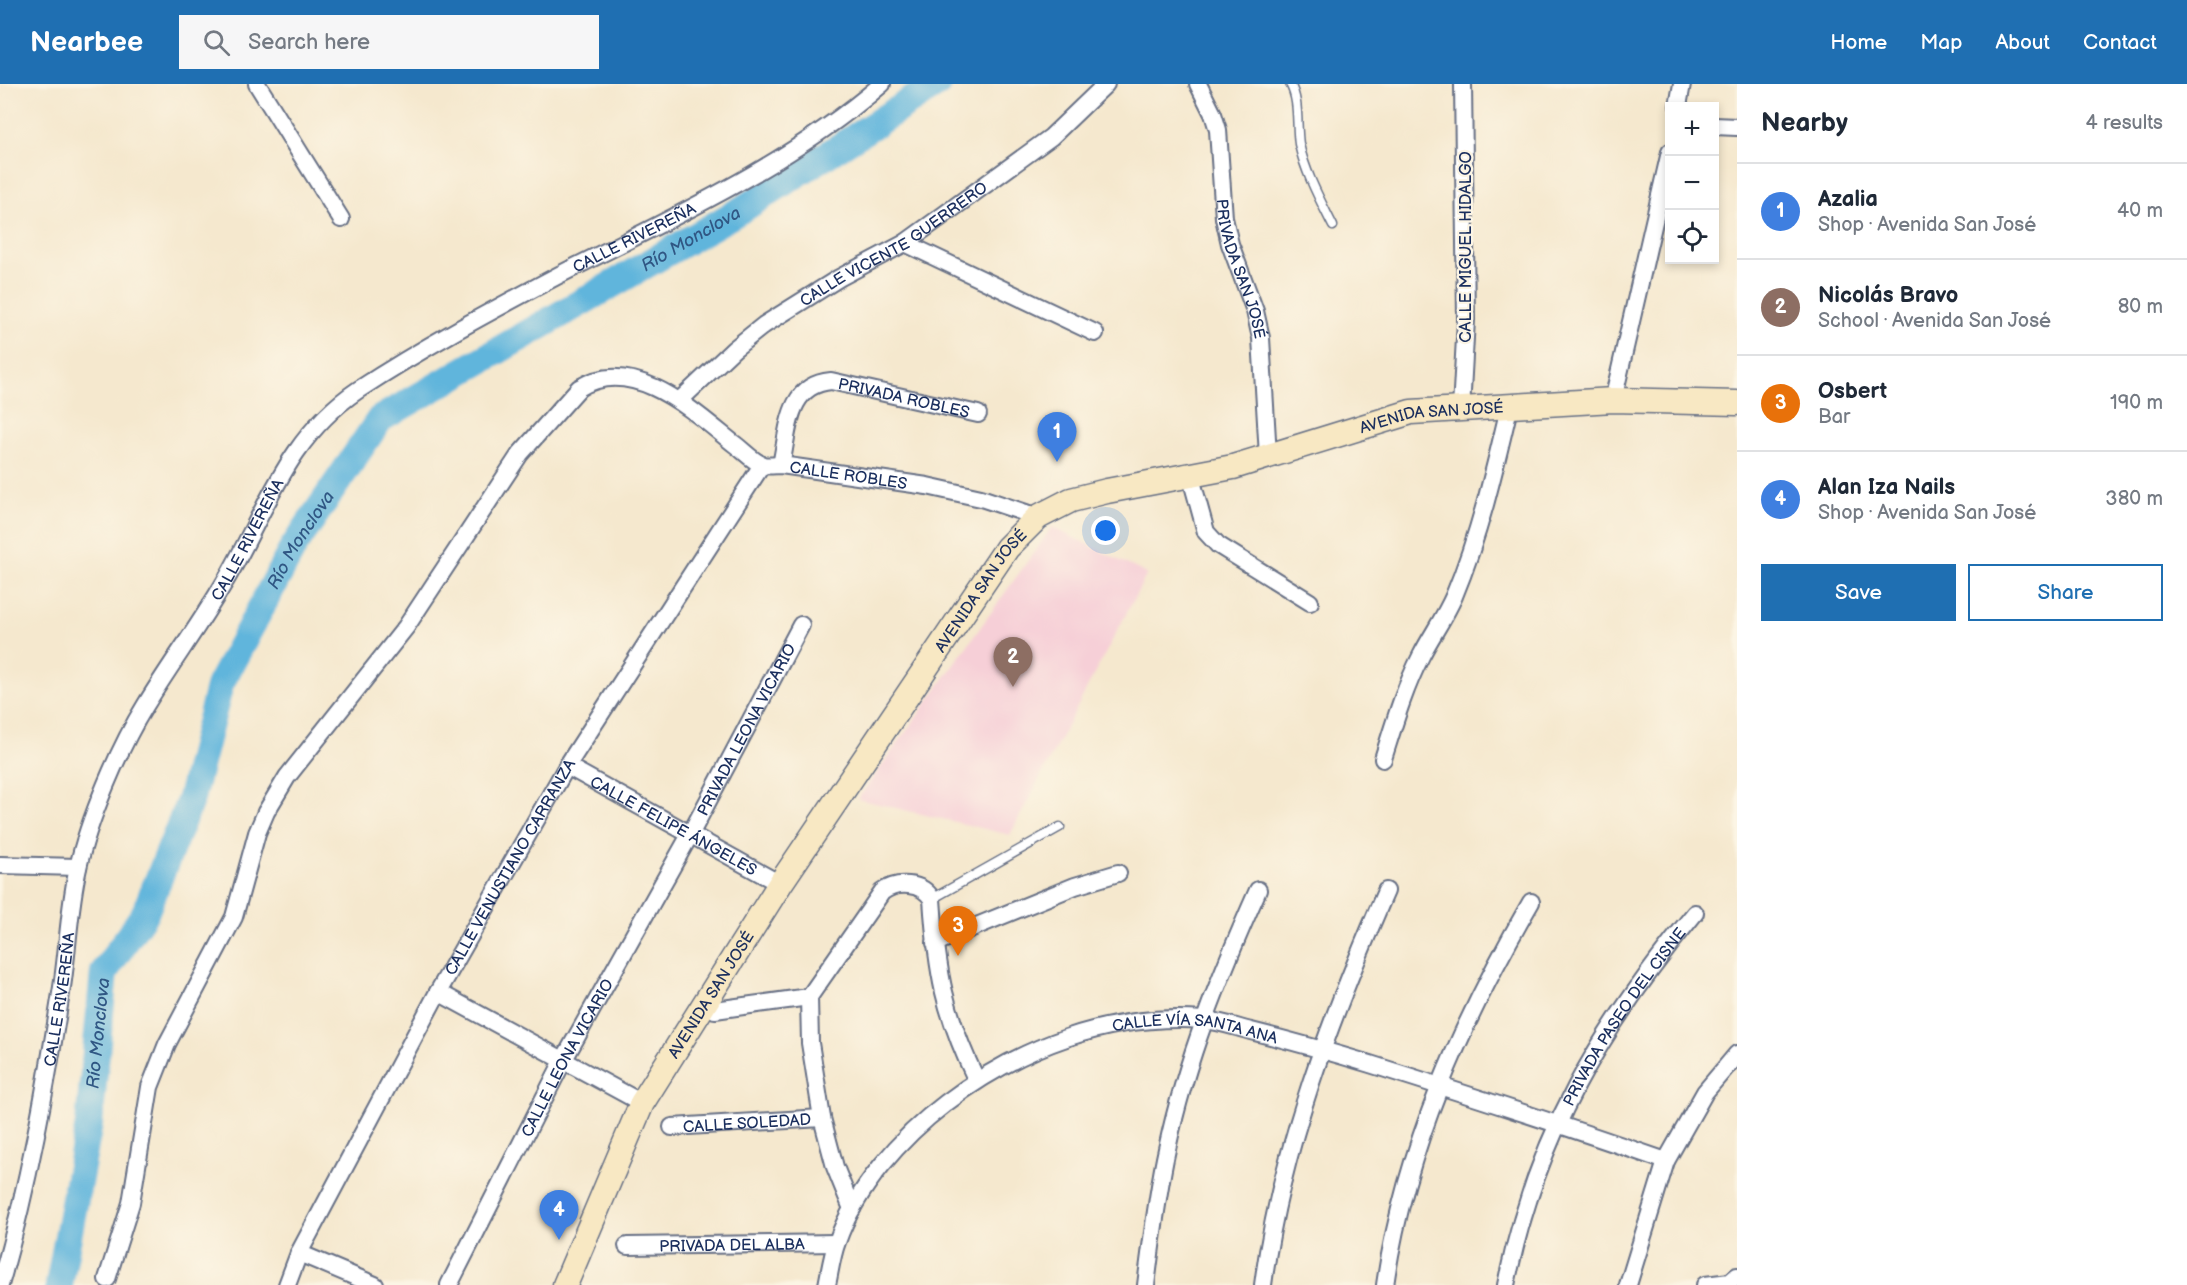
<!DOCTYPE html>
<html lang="en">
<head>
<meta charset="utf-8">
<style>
  :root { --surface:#fff; --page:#f6f6f7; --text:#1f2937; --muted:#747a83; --line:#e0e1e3; --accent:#1f6fb2 }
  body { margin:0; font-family:"Balsamiq Sans",sans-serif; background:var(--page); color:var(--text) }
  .controls { position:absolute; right:18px; top:18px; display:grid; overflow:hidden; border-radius:0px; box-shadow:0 3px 9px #0003 }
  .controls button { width:54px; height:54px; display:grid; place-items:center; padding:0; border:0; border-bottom:2px solid var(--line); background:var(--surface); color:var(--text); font:30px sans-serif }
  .you { position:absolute; left:1106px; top:447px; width:21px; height:21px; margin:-15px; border:4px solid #fff; border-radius:50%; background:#1a73e8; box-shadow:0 0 0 9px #1a73e833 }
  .badge { display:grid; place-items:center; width:39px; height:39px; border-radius:50%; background:var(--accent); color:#fff; font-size:20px; font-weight:700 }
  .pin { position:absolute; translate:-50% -50px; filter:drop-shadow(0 2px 3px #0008) }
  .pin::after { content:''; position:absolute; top:32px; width:21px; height:18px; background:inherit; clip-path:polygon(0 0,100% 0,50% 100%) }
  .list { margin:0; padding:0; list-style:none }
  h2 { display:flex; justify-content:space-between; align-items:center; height:78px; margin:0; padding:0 24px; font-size:26px }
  h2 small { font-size:20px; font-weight:400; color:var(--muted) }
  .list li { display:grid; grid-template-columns:39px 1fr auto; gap:18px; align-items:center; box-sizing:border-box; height:96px; padding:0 24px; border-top:2px solid var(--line) }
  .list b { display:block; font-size:22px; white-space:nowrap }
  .list p { margin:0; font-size:20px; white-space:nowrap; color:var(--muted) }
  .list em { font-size:20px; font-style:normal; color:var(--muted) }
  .actions { display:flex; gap:12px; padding:18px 24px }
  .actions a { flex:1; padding:14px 0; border:2px solid var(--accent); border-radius:0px; text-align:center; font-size:21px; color:var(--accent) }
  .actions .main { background:var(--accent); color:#fff }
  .icon { flex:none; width:33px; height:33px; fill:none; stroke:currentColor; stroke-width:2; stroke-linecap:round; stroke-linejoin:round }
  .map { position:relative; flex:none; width:1737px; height:1201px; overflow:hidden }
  header { display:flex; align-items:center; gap:36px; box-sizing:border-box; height:84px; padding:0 30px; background:var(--accent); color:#fff }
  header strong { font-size:28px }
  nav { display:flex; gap:33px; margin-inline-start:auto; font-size:21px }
  .search { width:420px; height:54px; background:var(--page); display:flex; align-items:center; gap:15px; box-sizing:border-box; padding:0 21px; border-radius:0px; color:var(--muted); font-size:22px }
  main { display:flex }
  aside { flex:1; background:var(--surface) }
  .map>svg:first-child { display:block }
  .built { fill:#f6cfd7 }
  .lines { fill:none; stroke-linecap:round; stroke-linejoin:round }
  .river { stroke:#60b5dc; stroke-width:28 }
  .lane-casing { stroke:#677085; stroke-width:11 }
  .street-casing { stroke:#677085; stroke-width:20 }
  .secondary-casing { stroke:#677085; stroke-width:27 }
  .lane { stroke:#fff; stroke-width:8 }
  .street { stroke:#fff; stroke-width:16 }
  .secondary { stroke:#f8e8c3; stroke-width:24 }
  .labels { text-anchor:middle; stroke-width:4.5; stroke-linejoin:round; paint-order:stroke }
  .street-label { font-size:16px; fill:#1b2f5e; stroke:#fcf5e5 }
  .water-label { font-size:18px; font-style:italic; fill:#305784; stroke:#fcf5e5 }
</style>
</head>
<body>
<header>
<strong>Nearbee</strong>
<div class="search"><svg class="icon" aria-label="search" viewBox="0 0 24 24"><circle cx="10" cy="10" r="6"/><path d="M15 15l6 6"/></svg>Search here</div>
<nav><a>Home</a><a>Map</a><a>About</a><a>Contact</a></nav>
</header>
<main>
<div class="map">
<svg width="1737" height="1201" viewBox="0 0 1737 1201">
  <rect width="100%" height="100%" fill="#fcf5e5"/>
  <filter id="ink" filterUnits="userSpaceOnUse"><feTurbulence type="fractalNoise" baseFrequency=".0167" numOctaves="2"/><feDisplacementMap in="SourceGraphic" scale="12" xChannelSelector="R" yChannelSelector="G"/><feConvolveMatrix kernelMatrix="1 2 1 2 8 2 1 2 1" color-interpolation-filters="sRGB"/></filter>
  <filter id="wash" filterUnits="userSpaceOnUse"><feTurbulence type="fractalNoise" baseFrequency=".008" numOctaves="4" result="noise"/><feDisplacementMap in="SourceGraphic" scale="24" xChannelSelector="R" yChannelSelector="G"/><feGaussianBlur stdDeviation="1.35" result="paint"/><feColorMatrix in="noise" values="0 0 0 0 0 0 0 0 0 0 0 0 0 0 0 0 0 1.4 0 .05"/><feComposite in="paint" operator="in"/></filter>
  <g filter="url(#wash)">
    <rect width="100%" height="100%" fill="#f5e8ce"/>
    <polygon class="built" points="1052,443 1147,490 1010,751 858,715"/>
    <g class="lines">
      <path class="river" id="s1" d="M 59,1201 L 89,1040 L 104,888 L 145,829 L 191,714 L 220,600 L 294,462 L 380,335 L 744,124 L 937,0"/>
    </g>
  </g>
  <g filter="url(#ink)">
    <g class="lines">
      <defs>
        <g id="lane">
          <path d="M 1290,0 C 1300,17 1296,41 1299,60 C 1305,88 1320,116 1333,142"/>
          <polyline points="932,815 1060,743"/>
        </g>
        <g id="street">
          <polyline points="257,0 341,135"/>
          <path id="s2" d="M 1198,0 L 1213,30 L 1218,46 L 1224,134 L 1230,160 L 1255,227 L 1261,254 L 1268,372"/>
          <polyline points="1678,22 1682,0"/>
          <polyline points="1714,42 1737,43"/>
          <polyline points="905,159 1095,249"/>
          <polyline points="1613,316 1670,68"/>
          <path id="s3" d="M 679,317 L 734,265 L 764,241 L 839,194 L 905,159 L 1051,53 L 1106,0"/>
          <polyline points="1461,325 1466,236 1463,0"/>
          <path id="s4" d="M 781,381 C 789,345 787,301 831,297 L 978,330"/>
          <polyline points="1190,390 1206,448 1218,461 1310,518"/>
          <path d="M 1383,675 C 1394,640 1404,605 1421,572 C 1431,552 1445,533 1454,512 C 1479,452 1494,388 1509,324"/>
          <path id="s5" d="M 567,682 L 780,800"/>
          <polyline points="0,781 78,783"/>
          <polyline points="935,859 1075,802 1118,789"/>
          <polyline points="438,908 642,1019"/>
          <polyline points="715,926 809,913"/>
          <path id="s6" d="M 672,1043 L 822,1034"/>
          <path d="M 852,1125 L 835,1083 L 822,1034 L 810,959 L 809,913 L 882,808 C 897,797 922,798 932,815 C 937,889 944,928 976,995"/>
          <path id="s7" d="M 627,1162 L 836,1159"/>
          <polyline points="299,1169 375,1201"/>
          <path id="s8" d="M 107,1195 L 131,1119 L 150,1003 L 167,960 L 234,833 L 257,749 L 266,728 L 287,693 L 406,543 L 520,370 L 579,304 C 633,270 694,328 733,359 C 742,365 753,378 763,381 C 768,382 776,381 781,381 L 927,402 L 981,414 L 1038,433"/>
          <path id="s9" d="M 0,1201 C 28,1104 46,1003 62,903 C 68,864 69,823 78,784 C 88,737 119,664 145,622 C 173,576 205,534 231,487 C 269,419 290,352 358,306 C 422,264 491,227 559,191 C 671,134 786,83 882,0"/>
          <path id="s10" d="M 287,1201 L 299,1169 L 438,908 L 567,682 L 762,381"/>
          <path id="s11" d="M 449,1201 L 563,977 L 691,749 L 801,541"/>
          <path id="s12" d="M 827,1201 C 830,1187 832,1171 837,1158 C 856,1104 901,1053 946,1019 C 1019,963 1109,929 1203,936 C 1219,937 1235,943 1251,947 C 1291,957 1330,968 1370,980 C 1469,1011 1568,1043 1666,1077"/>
          <path d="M 1146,1201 C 1152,1156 1157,1110 1167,1065 C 1186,975 1221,889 1258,806"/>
          <path d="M 1263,1201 C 1281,1064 1331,933 1386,807"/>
          <path d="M 1385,1201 C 1405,1064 1462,937 1531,818"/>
          <path id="s13" d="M 1506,1201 C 1537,1050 1599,947 1695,829"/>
          <polyline points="1628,1201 1666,1077 1705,1008 1737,970"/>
          <polyline points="1705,1201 1730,1198 1737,1192"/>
        </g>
        <g id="secondary">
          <path id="s14" d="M 565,1201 L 642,1019 L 780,800 L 1007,464 L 1038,433 L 1071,416 L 1107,407 L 1233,383 L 1411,328 L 1613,316 L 1737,319"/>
        </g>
      </defs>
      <use href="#lane" class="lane-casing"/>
      <use href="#street" class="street-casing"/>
      <use href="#secondary" class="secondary-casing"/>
      <use href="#lane" class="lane"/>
      <use href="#street" class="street"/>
      <use href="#secondary" class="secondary"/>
    </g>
  </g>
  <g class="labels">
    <g class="street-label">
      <text dy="6" stroke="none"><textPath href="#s9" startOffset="1300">CALLE RIVEREÑA</textPath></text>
      <text dy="6" stroke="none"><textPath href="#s3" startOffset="267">CALLE VICENTE GUERRERO</textPath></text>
      <text transform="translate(1465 163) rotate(-90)" y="6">CALLE MIGUEL HIDALGO</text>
      <text dy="6" stroke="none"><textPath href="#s2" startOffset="192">PRIVADA SAN JOSÉ</textPath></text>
      <text dy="6" stroke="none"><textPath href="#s4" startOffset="182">PRIVADA ROBLES</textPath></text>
      <text dy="6" stroke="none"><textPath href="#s14" startOffset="1314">AVENIDA SAN JOSÉ</textPath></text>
      <text dy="6" stroke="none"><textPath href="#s8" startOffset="1324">CALLE ROBLES</textPath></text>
      <text dy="6" stroke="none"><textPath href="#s9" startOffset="796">CALLE RIVEREÑA</textPath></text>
      <text dy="6" stroke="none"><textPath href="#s14" startOffset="812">AVENIDA SAN JOSÉ</textPath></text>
      <text dy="6" stroke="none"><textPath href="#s11" startOffset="630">PRIVADA LEONA VICARIO</textPath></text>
      <text dy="6" stroke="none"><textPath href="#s5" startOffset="122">CALLE FELIPE ÁNGELES</textPath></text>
      <text dy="6" stroke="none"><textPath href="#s10" startOffset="474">CALLE VENUSTIANO CARRANZA</textPath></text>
      <text dy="6" stroke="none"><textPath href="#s14" startOffset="326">AVENIDA SAN JOSÉ</textPath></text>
      <text dy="6" stroke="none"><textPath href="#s9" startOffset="292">CALLE RIVEREÑA</textPath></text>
      <text dy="6" stroke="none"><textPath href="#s13" startOffset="296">PRIVADA PASEO DEL CISNE</textPath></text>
      <text dy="6" stroke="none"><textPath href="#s12" startOffset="492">CALLE VÍA SANTA ANA</textPath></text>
      <text dy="6" stroke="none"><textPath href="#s11" startOffset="256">CALLE LEONA VICARIO</textPath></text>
      <text dy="6" stroke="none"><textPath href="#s6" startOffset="75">CALLE SOLEDAD</textPath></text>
      <text dy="6" stroke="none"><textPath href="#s7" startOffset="105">PRIVADA DEL ALBA</textPath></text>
    </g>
    <g class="water-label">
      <text dy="6" stroke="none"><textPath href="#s1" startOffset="1299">Río Monclova</textPath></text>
      <text dy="6" stroke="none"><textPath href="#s1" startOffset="795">Río Monclova</textPath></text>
      <text dy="6" stroke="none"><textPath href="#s1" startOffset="255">Río Monclova</textPath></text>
    </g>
  </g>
</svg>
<div class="controls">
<button>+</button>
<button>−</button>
<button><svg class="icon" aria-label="locate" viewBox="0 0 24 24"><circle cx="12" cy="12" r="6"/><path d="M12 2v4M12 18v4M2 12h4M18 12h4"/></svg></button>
</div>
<div class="you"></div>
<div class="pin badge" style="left:1057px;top:378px;background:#3f7fe0">1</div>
<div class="pin badge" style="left:1013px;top:603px;background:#8d6e63">2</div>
<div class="pin badge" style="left:958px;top:872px;background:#e8710a">3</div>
<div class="pin badge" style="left:559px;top:1156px;background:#3f7fe0">4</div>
</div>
<aside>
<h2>Nearby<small>4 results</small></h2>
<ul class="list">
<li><span class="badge" style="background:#3f7fe0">1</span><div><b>Azalia</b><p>Shop · Avenida San José</p></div><em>40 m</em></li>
<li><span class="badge" style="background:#8d6e63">2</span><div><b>Nicolás Bravo</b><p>School · Avenida San José</p></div><em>80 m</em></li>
<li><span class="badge" style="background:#e8710a">3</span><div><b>Osbert</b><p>Bar</p></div><em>190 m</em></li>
<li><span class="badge" style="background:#3f7fe0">4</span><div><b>Alan Iza Nails</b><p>Shop · Avenida San José</p></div><em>380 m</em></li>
</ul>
<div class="actions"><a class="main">Save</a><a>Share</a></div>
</aside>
</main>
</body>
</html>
